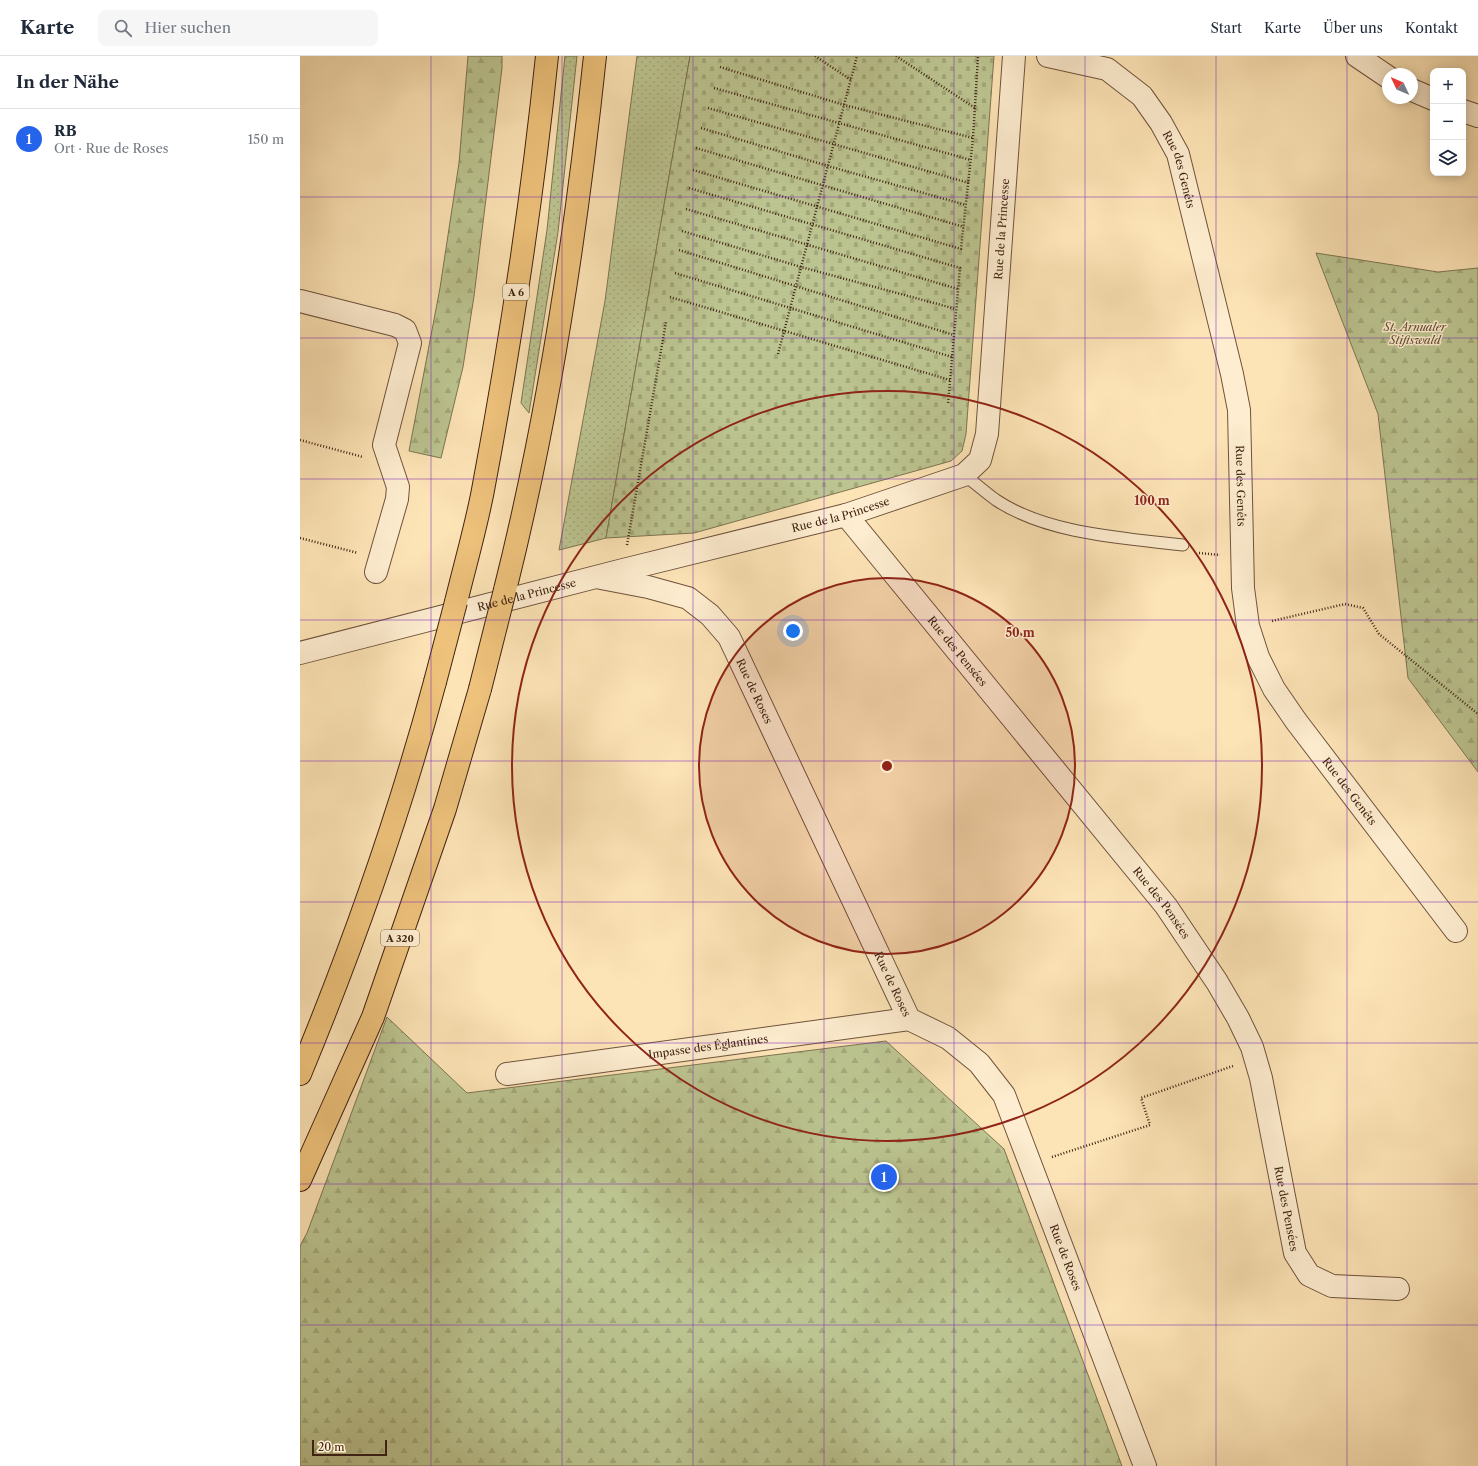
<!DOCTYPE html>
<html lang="de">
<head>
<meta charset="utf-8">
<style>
  :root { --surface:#fff; --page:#f6f6f7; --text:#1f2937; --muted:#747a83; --line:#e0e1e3; --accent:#2563eb }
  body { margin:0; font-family:"Libre Caslon Text",serif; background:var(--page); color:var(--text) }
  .controls { position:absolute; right:12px; top:12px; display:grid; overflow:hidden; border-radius:8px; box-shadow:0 2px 10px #0003 }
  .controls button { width:36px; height:36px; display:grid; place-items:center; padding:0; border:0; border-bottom:1px solid var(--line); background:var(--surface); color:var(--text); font:20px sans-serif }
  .compass { position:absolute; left:1082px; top:12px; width:36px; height:36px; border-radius:50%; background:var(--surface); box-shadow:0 2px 10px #0003; rotate:314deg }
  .scale { position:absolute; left:12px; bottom:10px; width:75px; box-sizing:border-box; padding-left:4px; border:2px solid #402313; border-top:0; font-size:11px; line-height:14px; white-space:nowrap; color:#402313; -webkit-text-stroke:3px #feedd0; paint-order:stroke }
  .you { position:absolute; left:493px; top:575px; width:14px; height:14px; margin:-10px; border:3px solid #fff; border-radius:50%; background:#1a73e8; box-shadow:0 0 0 6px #1a73e833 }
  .badge { display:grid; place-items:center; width:26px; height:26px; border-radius:50%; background:var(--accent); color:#fff; font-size:13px; font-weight:700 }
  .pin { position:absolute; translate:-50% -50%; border:2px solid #fff; box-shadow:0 1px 4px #0006 }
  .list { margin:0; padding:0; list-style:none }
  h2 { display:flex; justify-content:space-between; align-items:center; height:52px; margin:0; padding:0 16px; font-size:17px }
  h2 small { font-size:13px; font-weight:400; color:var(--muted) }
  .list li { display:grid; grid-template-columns:26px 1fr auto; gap:12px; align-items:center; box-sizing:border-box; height:60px; padding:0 16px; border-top:1px solid var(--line) }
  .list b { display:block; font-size:15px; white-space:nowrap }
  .list p { margin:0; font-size:13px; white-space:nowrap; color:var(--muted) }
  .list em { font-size:13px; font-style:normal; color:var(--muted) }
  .icon { flex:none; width:22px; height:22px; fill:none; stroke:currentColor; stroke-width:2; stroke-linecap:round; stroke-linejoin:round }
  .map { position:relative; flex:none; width:1178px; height:1410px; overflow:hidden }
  header { display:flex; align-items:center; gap:24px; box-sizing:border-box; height:56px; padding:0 20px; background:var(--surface); border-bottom:1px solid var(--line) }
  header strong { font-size:19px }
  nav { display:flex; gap:22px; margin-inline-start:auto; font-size:14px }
  .search { width:280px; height:36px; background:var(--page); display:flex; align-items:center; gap:10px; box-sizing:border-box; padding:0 14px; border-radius:8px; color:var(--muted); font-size:15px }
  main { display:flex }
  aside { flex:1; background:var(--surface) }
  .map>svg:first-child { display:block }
  .grass { fill:url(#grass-dots); stroke:#7e7452 }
  .forest { fill:url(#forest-firs); stroke:#7e7452 }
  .cemetery { fill:url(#cemetery-stones); stroke:#7e7452 }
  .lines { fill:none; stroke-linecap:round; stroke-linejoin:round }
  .lane-casing { stroke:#6f533c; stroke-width:13 }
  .street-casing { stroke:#6f533c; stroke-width:24 }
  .highway-casing { stroke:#402313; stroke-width:24 }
  .path { stroke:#402313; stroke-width:2.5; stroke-dasharray:1 2; stroke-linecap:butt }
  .lane { stroke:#feedd0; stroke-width:11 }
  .street { stroke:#feedd0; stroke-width:22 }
  .highway { stroke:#eec27b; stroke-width:22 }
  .highway-bridge-casing { stroke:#402313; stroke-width:24; stroke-linecap:butt }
  .highway-bridge { stroke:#eec27b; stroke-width:22 }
  .grid { fill:none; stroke:#7b2cbf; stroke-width:1; stroke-opacity:0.55 }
  .ring { fill:none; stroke:#8f2418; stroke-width:2 }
  .labels { text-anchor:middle; stroke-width:3; stroke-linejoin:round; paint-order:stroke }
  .shield { fill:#feedd0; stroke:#79604c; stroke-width:1 }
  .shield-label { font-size:10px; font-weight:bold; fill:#402313 }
  .street-label { font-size:11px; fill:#402313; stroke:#feedd0 }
  .park-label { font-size:11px; font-style:italic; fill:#5f4c32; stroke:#feedd0 }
  .centre { fill:#8f2418; stroke:#feedd0; stroke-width:2 }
  .ring-label { font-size:12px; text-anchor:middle; font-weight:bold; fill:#8f2418; stroke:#feedd0; stroke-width:3; stroke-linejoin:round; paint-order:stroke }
</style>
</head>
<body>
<header>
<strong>Karte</strong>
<div class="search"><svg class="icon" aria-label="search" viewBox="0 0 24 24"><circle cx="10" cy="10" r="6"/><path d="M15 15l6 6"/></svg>Hier suchen</div>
<nav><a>Start</a><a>Karte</a><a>Über uns</a><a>Kontakt</a></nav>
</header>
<main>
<aside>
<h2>In der Nähe<small></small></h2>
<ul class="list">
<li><span class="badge">1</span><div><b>RB</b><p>Ort · Rue de Roses</p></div><em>150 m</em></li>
</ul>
</aside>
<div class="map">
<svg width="1178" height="1410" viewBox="0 0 1178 1410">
  <defs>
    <pattern id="grass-dots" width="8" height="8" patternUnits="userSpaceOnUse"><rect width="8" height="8" fill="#bcc591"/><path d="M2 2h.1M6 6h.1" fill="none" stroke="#a3a97c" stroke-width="1.8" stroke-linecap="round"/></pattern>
    <pattern id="forest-firs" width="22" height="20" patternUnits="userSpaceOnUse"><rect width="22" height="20" fill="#bcc591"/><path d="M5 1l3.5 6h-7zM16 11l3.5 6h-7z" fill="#a3a97c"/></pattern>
    <pattern id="cemetery-stones" width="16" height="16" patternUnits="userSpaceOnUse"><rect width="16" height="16" fill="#bcc591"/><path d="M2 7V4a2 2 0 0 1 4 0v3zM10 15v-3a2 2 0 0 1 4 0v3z" fill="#a3a97c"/></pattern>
  </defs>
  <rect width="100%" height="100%" fill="#fde4b6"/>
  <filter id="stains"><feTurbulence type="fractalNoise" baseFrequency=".005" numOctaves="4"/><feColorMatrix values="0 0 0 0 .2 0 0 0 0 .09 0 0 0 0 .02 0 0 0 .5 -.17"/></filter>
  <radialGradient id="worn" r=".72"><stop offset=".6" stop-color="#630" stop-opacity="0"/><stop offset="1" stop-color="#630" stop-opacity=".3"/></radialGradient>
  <g class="grass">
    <polygon points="265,0 277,0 258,176 229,357 221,347 247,174"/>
    <polygon points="337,0 390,0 306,482 259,494 305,245"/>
  </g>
  <g class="forest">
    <polygon points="168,0 202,0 202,12 174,240 163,311 141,402 109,395 140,232 159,107"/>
    <polygon points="1016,197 1138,216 1178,212 1178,716 1108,622 1078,358"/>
    <polygon points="87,961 167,1037 586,985 704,1093 822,1410 0,1410 0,1190 7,1177"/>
  </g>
  <polygon class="cemetery" points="390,0 694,0 666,378 662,395 651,405 394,477 306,482"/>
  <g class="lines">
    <defs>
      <path id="lane" d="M 664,419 C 675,427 685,436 696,444 C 747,478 823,482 883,489"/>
      <g id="street">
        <path id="s1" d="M 748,0 L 807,13 L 842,40 L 861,67 L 878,98 L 932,318 L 939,354 L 943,532 L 948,570 L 958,601 L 974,633 L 996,665 L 1156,875"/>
        <polyline points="1057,0 1088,21"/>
        <polyline points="1112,34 1133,43"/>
        <polyline points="1163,55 1178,60"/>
        <polyline points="0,245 95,269 105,274 110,287 84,389 98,431 97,443 76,516"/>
        <path id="s2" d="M 546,459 L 866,850 L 917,926 L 938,962 L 952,991 L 961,1022 L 995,1197 L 1009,1219 L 1032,1230 L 1098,1233"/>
        <path id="s3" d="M 301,522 L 348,531 L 388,542 L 410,559 L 429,581 L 609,963 L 648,982 L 679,1007 L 704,1039 L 845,1410"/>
        <path id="s4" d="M 0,597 L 323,514 L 546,459 L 664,419 L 680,404 L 687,378 L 714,0"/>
        <path id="s5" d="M 207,1018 L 609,963"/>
      </g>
      <g id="highway">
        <path d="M 205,534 C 249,359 276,180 295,0"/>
        <path d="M 156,546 C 165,509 176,471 183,434 C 210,290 232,145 247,0"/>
        <path d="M 0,1018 C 53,890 99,760 135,626"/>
        <polyline points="0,1124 73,961 145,753 180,633"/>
      </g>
    </defs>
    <use href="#lane" class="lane-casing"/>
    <use href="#street" class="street-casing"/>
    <use href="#highway" class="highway-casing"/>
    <g class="path">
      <polyline points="515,0 551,24"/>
      <polyline points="596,0 675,52"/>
      <polyline points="420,11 544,49 673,82"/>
      <polyline points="414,32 671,104"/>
      <polyline points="408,52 669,127"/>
      <polyline points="401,72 528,110 666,149"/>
      <polyline points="396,92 664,171"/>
      <polyline points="393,114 661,193 673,82 678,1 676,0"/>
      <polyline points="389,132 660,212 648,348"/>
      <polyline points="386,153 658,233"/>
      <polyline points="382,175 501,211 656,253"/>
      <polyline points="379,194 654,279"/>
      <polyline points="375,217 652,301"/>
      <polyline points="370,241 650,324"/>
      <polyline points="478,298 557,0"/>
      <polyline points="0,384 63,401"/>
      <polyline points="0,482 58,497"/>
      <polyline points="327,489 366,266"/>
      <polyline points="899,497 920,499"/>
      <polyline points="972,565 1045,548 1063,552 1079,578 1178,658"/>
      <polyline points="752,1101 850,1069 841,1042 933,1010"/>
    </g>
    <use href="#lane" class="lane"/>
    <use href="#street" class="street"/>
    <use href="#highway" class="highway"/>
    <defs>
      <g id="highway-bridge">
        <polyline points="135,626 156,546"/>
        <polyline points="180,633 205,534"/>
      </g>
    </defs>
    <use href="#highway-bridge" class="highway-bridge-casing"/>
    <use href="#highway-bridge" class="highway-bridge"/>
  </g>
  <path class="grid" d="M 131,0 L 131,1410M 262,0 L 262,1410M 393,0 L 393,1410M 524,0 L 524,1410M 654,0 L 654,1410M 785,0 L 785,1410M 916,0 L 916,1410M 1047,0 L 1047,1410M 0,141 L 1178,141M 0,282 L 1178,282M 0,423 L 1178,423M 0,564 L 1178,564M 0,705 L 1178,705M 0,846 L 1178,846M 0,987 L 1178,987M 0,1128 L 1178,1128M 0,1269 L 1178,1269"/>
  <circle cx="587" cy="710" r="188" fill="#8f2418" fill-opacity=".12"/>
  <g class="ring">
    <circle cx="587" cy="710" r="188"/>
    <circle cx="587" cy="710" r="375"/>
  </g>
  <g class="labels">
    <g class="shield">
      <rect x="203" y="228" width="26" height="16" rx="3"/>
      <rect x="81" y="874" width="38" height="16" rx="3"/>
    </g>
    <g class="shield-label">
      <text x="216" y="240">A 6</text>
      <text x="100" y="886">A 320</text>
    </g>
    <g class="street-label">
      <text dy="4" stroke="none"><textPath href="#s1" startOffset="188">Rue des Genêts</textPath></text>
      <text dy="4" stroke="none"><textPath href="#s4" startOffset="942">Rue de la Princesse</textPath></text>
      <text dy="4" stroke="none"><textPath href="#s1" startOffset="512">Rue des Genêts</textPath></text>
      <text dy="4" stroke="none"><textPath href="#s4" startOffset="558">Rue de la Princesse</textPath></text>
      <text dy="4" stroke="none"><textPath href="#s4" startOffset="234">Rue de la Princesse</textPath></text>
      <text dy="4" stroke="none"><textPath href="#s2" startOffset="176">Rue des Pensées</textPath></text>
      <text dy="4" stroke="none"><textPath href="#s3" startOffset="206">Rue de Roses</textPath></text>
      <text dy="4" stroke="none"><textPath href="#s1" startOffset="848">Rue des Genêts</textPath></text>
      <text dy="4" stroke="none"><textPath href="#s2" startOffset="500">Rue des Pensées</textPath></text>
      <text dy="4" stroke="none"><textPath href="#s3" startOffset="530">Rue de Roses</textPath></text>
      <text dy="4" stroke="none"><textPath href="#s5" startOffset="203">Impasse des Églantines</textPath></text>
      <text dy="4" stroke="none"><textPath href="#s2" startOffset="836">Rue des Pensées</textPath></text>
      <text dy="4" stroke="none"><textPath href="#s3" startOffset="866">Rue de Roses</textPath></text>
    </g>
    <g class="park-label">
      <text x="1115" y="275">St. Arnualer<tspan x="1115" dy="13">Stiftswald</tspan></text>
    </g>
  </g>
  <circle cx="587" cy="710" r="6" class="centre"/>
  <g class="ring-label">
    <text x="852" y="449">100 m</text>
    <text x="720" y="581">50 m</text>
  </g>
  <rect width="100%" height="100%" filter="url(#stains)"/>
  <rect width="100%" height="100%" fill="url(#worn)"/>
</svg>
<div class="controls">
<button>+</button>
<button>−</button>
<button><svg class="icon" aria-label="layers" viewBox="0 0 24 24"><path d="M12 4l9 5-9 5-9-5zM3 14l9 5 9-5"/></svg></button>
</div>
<svg class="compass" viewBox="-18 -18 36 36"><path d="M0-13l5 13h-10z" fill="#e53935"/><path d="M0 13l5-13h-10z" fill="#747a83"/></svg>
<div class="scale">20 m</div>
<div class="you"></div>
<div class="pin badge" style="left:584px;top:1121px">1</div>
</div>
</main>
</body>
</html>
